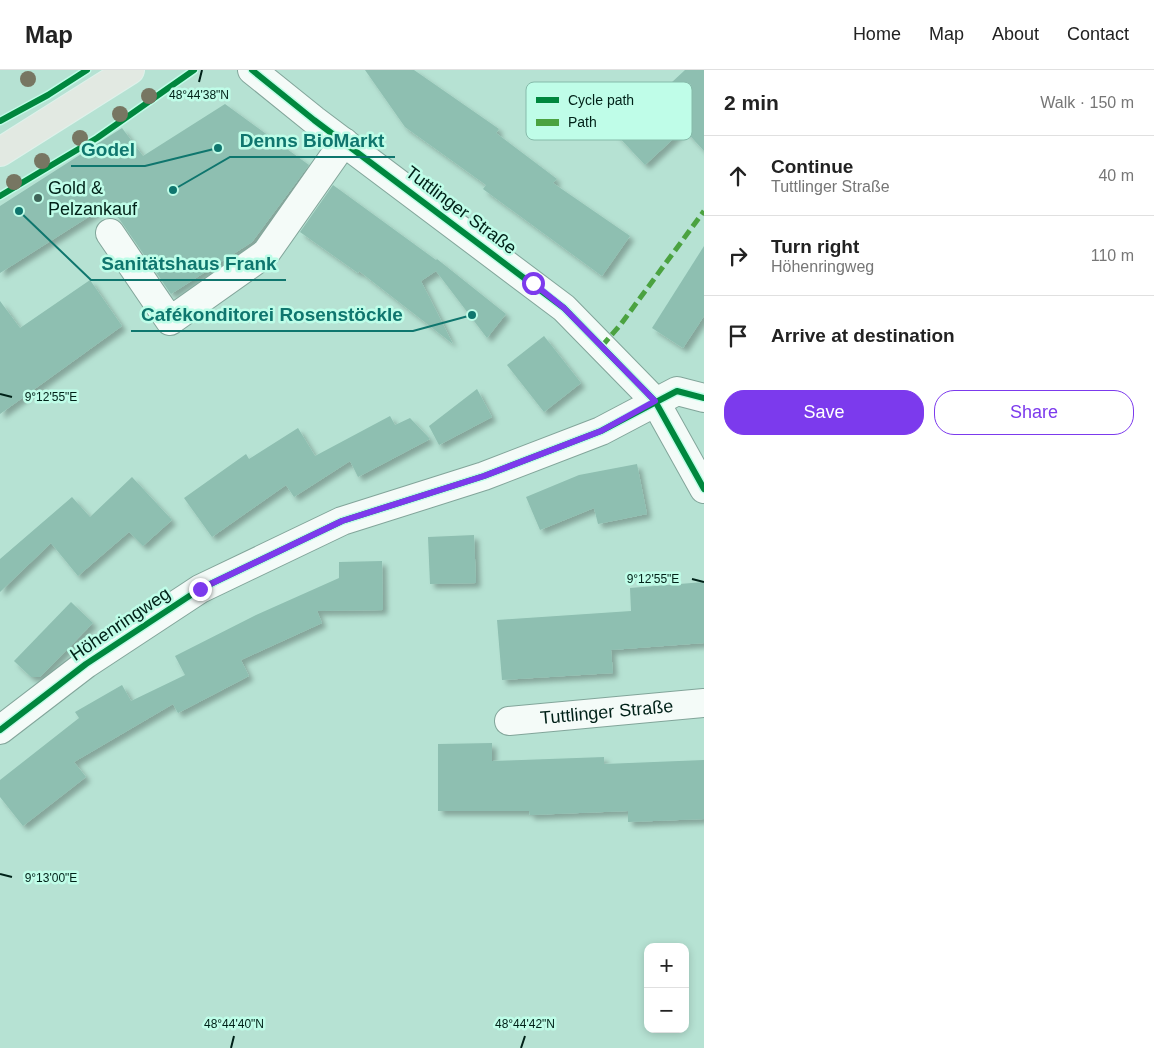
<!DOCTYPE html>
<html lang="en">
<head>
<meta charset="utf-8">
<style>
  :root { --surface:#fff; --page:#f2f2f2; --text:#222; --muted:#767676; --line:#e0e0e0; --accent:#7c3aed }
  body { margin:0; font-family:Helvetica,sans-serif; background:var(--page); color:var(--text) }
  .controls { position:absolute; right:15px; bottom:15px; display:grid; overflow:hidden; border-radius:10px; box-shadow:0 2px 8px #0003 }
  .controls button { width:45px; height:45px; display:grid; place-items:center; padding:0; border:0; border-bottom:1px solid var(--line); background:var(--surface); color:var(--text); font:25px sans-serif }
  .stop { position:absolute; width:15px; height:15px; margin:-11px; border:4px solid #7c3aed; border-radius:50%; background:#fff }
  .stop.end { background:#7c3aed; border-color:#fff; box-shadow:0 1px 5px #0008 }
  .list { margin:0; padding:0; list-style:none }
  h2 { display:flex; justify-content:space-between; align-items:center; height:65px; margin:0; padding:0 20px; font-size:21px }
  h2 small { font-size:16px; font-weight:400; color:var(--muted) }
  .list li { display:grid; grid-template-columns:32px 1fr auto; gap:15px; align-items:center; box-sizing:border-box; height:80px; padding:0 20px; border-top:1px solid var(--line) }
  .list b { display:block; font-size:19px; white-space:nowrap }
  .list p { margin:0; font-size:16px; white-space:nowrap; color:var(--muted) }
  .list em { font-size:16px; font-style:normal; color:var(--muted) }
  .actions { display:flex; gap:10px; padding:15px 20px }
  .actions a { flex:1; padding:11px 0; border:1px solid var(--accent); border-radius:20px; text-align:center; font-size:18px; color:var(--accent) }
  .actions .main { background:var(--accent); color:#fff }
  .icon { flex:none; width:28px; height:28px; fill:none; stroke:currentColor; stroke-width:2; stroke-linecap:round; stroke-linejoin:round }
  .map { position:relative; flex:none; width:704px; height:978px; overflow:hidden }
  header { display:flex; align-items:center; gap:30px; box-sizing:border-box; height:70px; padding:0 25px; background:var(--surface); border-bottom:1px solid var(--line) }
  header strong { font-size:24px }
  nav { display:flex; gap:28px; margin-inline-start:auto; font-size:18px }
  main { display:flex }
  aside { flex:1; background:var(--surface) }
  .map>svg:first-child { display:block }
  .building { fill:#8ebfb1; filter:url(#shadow) }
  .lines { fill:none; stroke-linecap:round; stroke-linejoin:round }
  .minor-casing { stroke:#82a59a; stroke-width:30 }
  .major-casing { stroke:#def2eb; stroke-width:30 }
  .minor { stroke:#f4fbf8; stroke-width:28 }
  .major { stroke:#e2e9e2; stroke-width:28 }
  .quiet { stroke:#4ba240; stroke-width:5; stroke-dasharray:10 5; stroke-linecap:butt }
  .cycleway-casing { stroke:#bffde8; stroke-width:9 }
  .cycleway { stroke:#00873e; stroke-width:6 }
  .tree { fill:#777662 }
  .route { stroke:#7c3aed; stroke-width:6 }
  .ticks { fill:none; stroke:#002118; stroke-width:2 }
  .poi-dot { fill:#406559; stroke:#bffde8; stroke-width:2 }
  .labels { text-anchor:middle; stroke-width:5; stroke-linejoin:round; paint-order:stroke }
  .poi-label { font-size:18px; fill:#002118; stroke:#bffde8; text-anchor:start }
  .street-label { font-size:18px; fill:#002118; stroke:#bffde8 }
  .key { fill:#bffde8; stroke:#86bbaa; stroke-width:1 }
  .key-label { font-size:14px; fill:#002118 }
  .ticks-label { font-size:12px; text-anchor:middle; fill:#002118; stroke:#bffde8; stroke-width:5; stroke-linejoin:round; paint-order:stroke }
  .leader { fill:none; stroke:#0f766e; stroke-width:2 }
  .callout-dot { fill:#0f766e; stroke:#bffde8; stroke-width:2 }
  .callout-label { font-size:19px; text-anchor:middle; font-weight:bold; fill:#0f766e; stroke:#bffde8; stroke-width:5; stroke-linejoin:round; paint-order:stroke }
</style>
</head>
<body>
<header>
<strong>Map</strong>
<nav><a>Home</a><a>Map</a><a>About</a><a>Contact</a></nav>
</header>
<main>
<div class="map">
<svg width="704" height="978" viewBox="0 0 704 978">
  <defs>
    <filter id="shadow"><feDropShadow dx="4.5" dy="4.5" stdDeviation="2.5" flood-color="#0004"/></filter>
  </defs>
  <rect width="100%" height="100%" fill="#b6e2d3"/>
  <g class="building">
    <polygon points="365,0 414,0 499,59 496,63 557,109 553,113 630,166 602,206 483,119 486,115 405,57"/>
    <polygon points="685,0 704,0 704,81 684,59 645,95 616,64"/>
    <polygon points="225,34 309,95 252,172 171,224 109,134 0,203 0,136 122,58 143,86"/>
    <polygon points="333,115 436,190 437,189 506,244 487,268 436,201 421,211 453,274 359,201 358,203 300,162"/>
    <polygon points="704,176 704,246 683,278 652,258"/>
    <polygon points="90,210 122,256 0,344 0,231 20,258"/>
    <polygon points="544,266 581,313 544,342 507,295"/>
    <polygon points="477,319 492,347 439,375 429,356"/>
    <polygon points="390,346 395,355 410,348 430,369 358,407 350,391 294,427 286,415 212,467 184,428 246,384 249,389 298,358 315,386"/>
    <polygon points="637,394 647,444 598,454 594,438 540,460 526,427 579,405"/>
    <polygon points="132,407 172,450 143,476 129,462 78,506 51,473 0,522 0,489 72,427 90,447"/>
    <polygon points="474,465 476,513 430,514 428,467"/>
    <polygon points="382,491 383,540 317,541 322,553 241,590 249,606 178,643 173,634 74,692 86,707 23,756 0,727 0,710 79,648 75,642 122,615 131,631 185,605 175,586 256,545 339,508 339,492"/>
    <polygon points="704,512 704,573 611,580 613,603 502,610 497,550 631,541 630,518"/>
    <polygon points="71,532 93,553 40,607 31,607 14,591"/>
    <polygon points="492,673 492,691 604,687 604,694 704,690 704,749 628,752 628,741 530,745 529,741 438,741 438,674"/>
  </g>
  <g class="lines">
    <defs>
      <g id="minor">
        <polyline points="252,0 314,50 564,238 655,331 704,419"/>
        <polyline points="110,163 170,251 266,183 344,72"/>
        <path id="s1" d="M 509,651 L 704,633"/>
        <polyline points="0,660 86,594 200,519 342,451 484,406 601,361 677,321 704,328"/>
      </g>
      <polyline id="major" points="0,82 130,0"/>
    </defs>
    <use href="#minor" class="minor-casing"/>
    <use href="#major" class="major-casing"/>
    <use href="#minor" class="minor"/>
    <use href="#major" class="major"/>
    <polyline class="quiet" points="602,276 621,254 704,141"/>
    <defs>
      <g id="cycleway">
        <polyline points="252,0 314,50 564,238 655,331 704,419"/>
        <polyline points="0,51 48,25 87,0"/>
        <polyline points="0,126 97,68 194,0"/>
        <polyline points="0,660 86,594 200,519 342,451 484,406 601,361 677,321 704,328"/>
      </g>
    </defs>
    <use href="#cycleway" class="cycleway-casing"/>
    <use href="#cycleway" class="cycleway"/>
  </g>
  <g class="tree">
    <circle cx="28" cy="9" r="8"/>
    <circle cx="149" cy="26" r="8"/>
    <circle cx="120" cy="44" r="8"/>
    <circle cx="80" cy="68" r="8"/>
    <circle cx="42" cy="91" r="8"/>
    <circle cx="14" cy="112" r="8"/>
  </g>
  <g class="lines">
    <polyline class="route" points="200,519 342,451 484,406 601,361 655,331 564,238 533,213"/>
  </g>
  <path class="ticks" d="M 199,12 L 202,0M 0,324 L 12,327M 692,509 L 704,512M 0,804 L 12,807M 231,978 L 234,966M 521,978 L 525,966"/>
  <circle class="poi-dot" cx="38" cy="128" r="5"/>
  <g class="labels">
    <g class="poi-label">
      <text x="48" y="124">Gold &amp;<tspan x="48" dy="21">Pelzankauf</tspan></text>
    </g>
    <g class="street-label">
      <text transform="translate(461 140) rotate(37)" y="6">Tuttlinger Straße</text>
      <text transform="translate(120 554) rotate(-34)" y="6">Höhenringweg</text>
      <text dy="6" stroke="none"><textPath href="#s1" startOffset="98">Tuttlinger Straße</textPath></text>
    </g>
  </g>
  <rect x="526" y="12" width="166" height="58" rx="8" class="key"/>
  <rect x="536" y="27" width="23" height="6" fill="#00873e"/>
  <rect x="536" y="49" width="23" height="7" fill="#4ba240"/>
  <g class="key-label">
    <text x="568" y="35">Cycle path</text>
    <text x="568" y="57">Path</text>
  </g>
  <g class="ticks-label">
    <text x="199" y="29">48°44'38"N</text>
    <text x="51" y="331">9°12'55"E</text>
    <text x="653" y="513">9°12'55"E</text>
    <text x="51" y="812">9°13'00"E</text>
    <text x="234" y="958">48°44'40"N</text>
    <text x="525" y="958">48°44'42"N</text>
  </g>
  <path class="leader" d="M173 120L230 87H395M218 78L145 96H71M19 141L91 210H286M472 245L413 261H131"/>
  <g class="callout-dot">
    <circle cx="173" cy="120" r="5"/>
    <circle cx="218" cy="78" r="5"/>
    <circle cx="19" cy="141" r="5"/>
    <circle cx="472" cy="245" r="5"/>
  </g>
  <g class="callout-label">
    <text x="312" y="77">Denns BioMarkt</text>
    <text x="108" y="86">Godel</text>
    <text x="189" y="200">Sanitätshaus Frank</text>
    <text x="272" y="251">Cafékonditorei Rosenstöckle</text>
  </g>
</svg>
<div class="controls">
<button>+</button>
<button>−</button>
</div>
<div class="stop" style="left:533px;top:213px"></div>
<div class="stop end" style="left:200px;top:519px"></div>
</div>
<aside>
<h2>2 min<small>Walk · 150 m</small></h2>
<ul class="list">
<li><svg class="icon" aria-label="ahead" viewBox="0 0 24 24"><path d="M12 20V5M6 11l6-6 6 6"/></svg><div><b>Continue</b><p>Tuttlinger Straße</p></div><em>40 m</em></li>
<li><svg class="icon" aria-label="right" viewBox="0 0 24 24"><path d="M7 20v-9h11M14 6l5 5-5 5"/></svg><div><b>Turn right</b><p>Höhenringweg</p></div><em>110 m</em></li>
<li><svg class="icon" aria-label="arrive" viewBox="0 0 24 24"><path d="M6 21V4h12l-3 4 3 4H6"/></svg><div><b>Arrive at destination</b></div></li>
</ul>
<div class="actions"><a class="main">Save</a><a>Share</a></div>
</aside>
</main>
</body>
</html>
